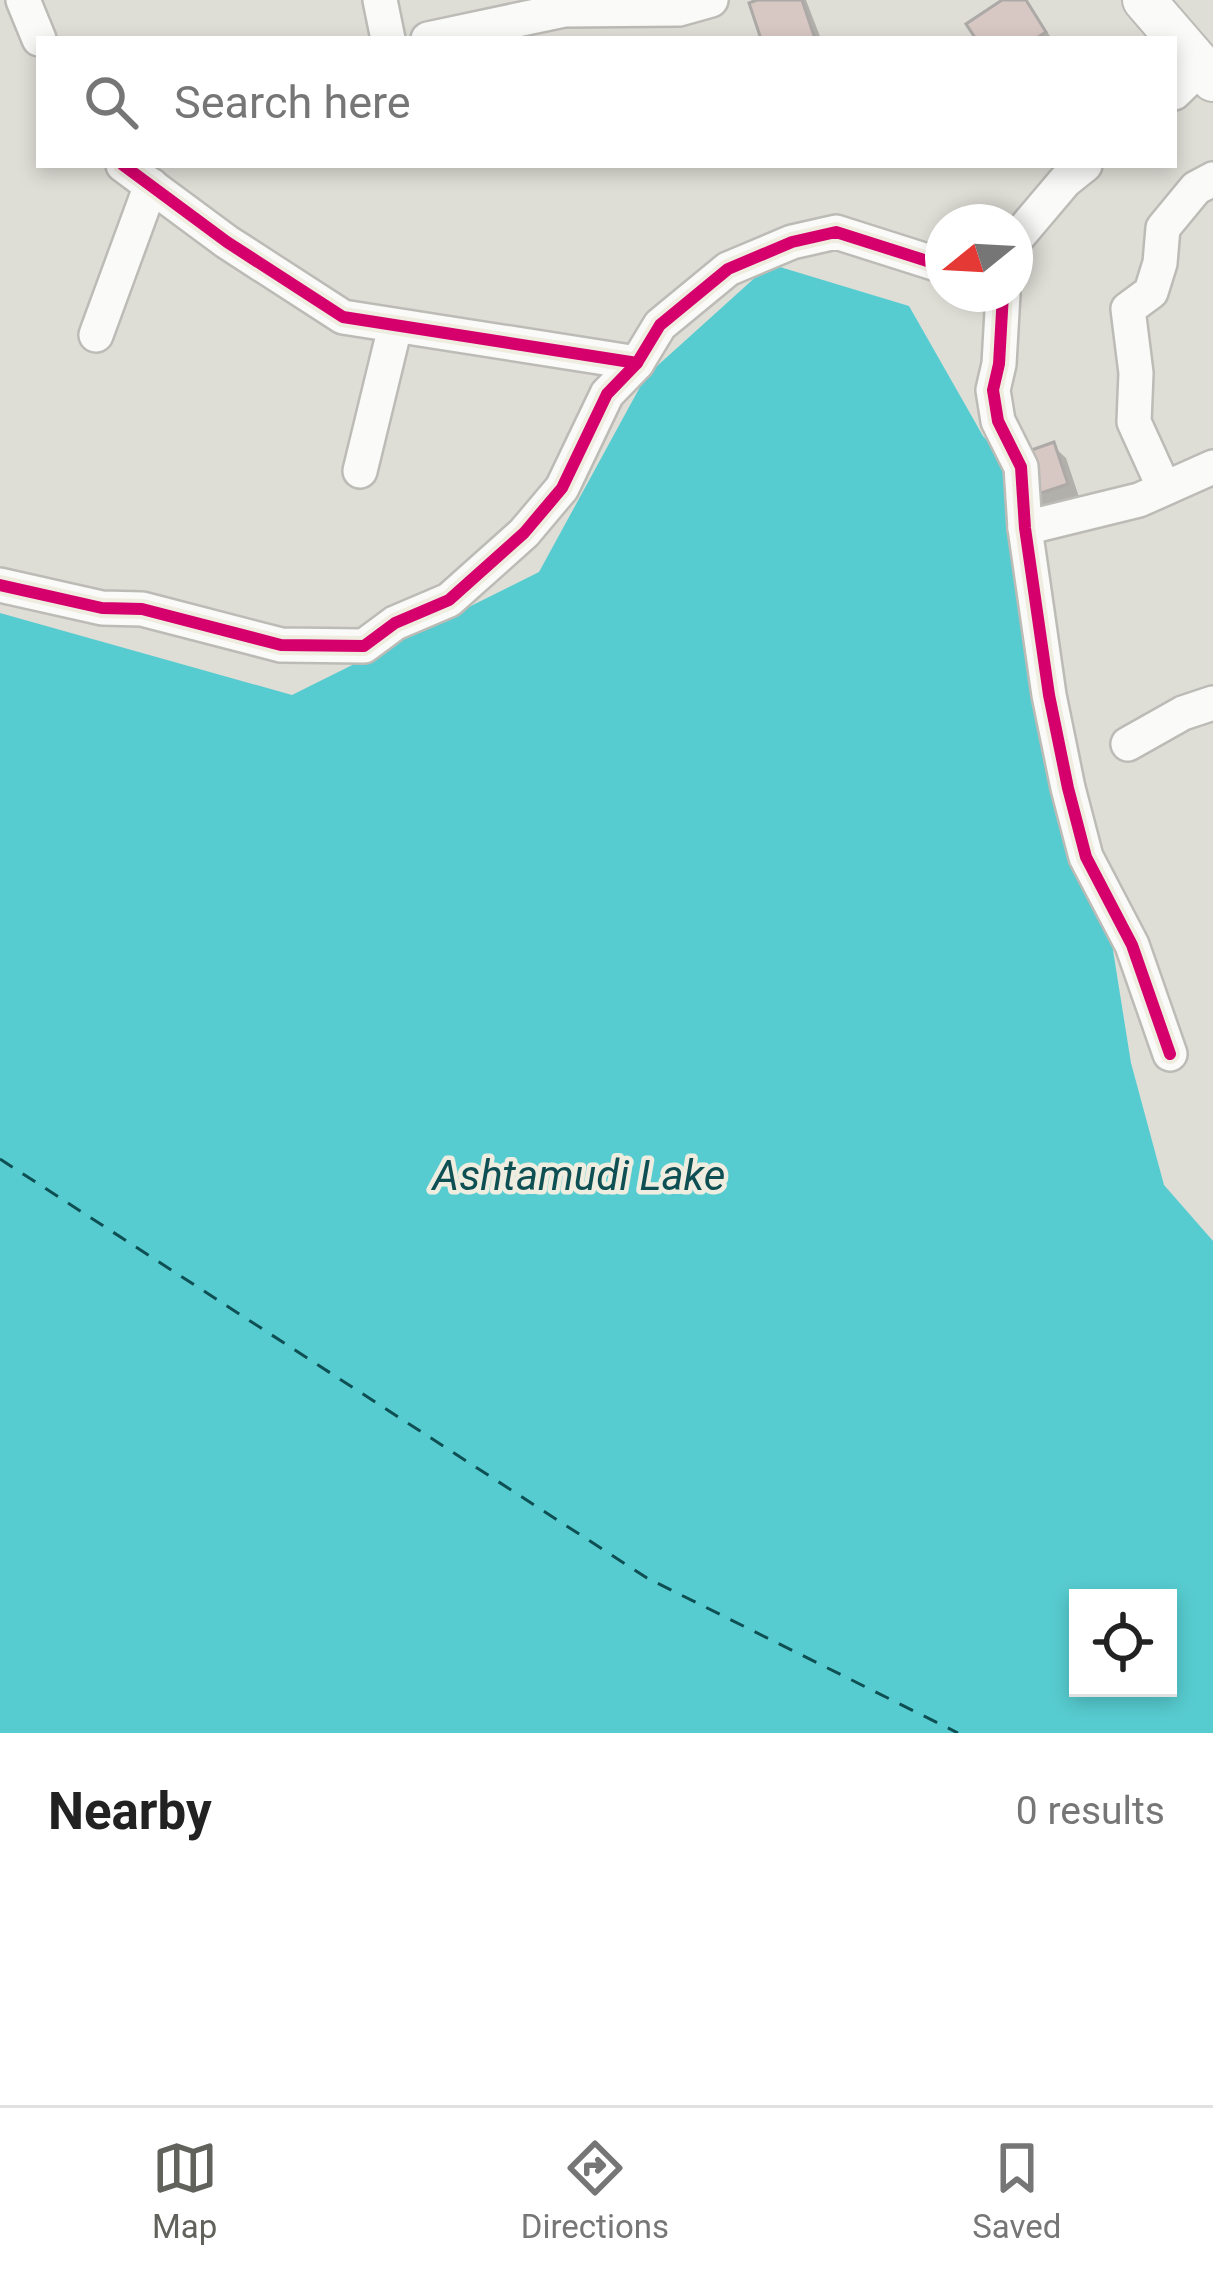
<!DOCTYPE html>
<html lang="en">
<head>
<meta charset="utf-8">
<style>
  :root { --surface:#fff; --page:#f2f2f2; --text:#222; --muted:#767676; --line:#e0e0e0; --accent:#62625c }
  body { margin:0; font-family:Roboto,sans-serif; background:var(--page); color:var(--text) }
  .controls { position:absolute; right:36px; bottom:36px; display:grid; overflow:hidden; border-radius:0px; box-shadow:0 6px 18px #0003 }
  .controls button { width:108px; height:108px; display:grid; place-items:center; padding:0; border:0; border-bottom:3px solid var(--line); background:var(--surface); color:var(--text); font:60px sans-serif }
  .compass { position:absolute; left:925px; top:204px; width:108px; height:108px; border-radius:50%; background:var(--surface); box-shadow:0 6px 18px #0003; rotate:252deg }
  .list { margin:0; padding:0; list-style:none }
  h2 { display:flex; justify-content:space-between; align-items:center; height:156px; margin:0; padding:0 48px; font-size:51px }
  h2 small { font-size:39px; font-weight:400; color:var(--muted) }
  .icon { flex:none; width:66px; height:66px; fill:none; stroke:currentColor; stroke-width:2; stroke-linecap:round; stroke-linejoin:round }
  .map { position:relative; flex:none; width:1213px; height:1733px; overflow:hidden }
  .search { position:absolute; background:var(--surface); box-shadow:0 6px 18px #0003; left:36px; right:36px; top:36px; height:132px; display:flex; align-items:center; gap:30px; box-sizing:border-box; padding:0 42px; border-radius:0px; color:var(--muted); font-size:45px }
  .sheet { height:372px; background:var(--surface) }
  nav { display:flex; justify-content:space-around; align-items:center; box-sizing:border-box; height:168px; border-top:3px solid var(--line); background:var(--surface); font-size:33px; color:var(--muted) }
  nav a { display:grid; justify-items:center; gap:6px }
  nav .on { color:var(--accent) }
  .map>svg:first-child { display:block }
  .water { fill:#57ccd0; fill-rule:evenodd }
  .shadow { fill:#0003 }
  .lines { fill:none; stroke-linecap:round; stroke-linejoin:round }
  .ferry { stroke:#0e4f53; stroke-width:3; stroke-dasharray:15 12; stroke-linecap:butt }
  .building { fill:#d8c8c4; stroke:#aca9a6; stroke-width:3 }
  .minor-casing { stroke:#bcbbb6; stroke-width:38 }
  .major-casing { stroke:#bcbbb6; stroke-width:46 }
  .minor { stroke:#fafaf9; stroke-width:33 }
  .major { stroke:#fafaf9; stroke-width:42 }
  .cycleway-casing { stroke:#efede0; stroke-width:20 }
  .cycleway { stroke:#d6006c; stroke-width:12 }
  .labels { text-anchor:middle; stroke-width:9; stroke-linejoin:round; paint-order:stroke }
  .water-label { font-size:42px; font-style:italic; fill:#0e4f53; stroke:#efede0 }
</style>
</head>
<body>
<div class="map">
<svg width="1213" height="1733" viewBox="0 0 1213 1733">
  <rect width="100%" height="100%" fill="#deddd6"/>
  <path class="water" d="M 770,264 L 909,306 L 983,436 L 1014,469 L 1077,863 L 1112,944 L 1131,1063 L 1164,1185 L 1213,1241 L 1213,1733 L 0,1733 L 0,613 L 292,695 L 539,572 L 646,376 ZM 1078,1598 L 1168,1598 L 1168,1688 L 1078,1688 Z"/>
  <g class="shadow">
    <polygon points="767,0 806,0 821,39 764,39"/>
    <polygon points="1008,0 1025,0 1052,39 979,39"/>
    <polygon points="1053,446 1066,458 1079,497 1044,508 1032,496"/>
  </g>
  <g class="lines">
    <polyline class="ferry" points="0,1159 647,1578 958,1733"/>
  </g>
  <g class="building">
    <polygon points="757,0 802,0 815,39 761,39 749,3"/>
    <polygon points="1002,0 1026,0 1046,32 1035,39 976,39 966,24"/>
    <polygon points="1054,442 1068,484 1029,497 1015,456"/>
  </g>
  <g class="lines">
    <defs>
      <g id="minor">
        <polyline points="23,0 39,39"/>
        <polyline points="380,0 388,39"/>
        <polyline points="428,39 564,10 679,9 711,0"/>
        <polyline points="1174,93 1201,67"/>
        <polyline points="123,165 227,242 343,317 637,363"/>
        <polyline points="1015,240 1065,181 1085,165"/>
        <polyline points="1003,294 999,364 993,390 998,421 1021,467 1025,528 1049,695 1068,788 1086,857 1132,945 1170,1054"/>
        <polyline points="96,335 151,185"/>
        <polyline points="360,471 395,327"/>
        <polyline points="1164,488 1134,422 1136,373 1128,309 1151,292 1160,263 1163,228 1196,188 1213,179"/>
        <polyline points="1025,528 1139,500 1213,467"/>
        <polyline points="0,585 102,608 142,609 281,645 364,646 395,623 449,600 524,533 562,488 607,394 637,363 660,325 728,269 792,242 836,232 943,266"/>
        <polyline points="1128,744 1183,713 1213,703"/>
      </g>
      <polyline id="major" points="1144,0 1213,80"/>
    </defs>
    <use href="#minor" class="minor-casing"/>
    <use href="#major" class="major-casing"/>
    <use href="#minor" class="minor"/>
    <use href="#major" class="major"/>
    <defs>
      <g id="cycleway">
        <polyline points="123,165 227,242 343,317 637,363"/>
        <polyline points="1003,294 999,364 993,390 998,421 1021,467 1025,528 1049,695 1068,788 1086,857 1132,945 1170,1054"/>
        <polyline points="0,585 102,608 142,609 281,645 364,646 395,623 449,600 524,533 562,488 607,394 637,363 660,325 728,269 792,242 836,232 943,266"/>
      </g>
    </defs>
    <use href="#cycleway" class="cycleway-casing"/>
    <use href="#cycleway" class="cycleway"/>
  </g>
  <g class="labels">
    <g class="water-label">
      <text x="579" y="1190">Ashtamudi Lake</text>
    </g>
  </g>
</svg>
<div class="controls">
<button><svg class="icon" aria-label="locate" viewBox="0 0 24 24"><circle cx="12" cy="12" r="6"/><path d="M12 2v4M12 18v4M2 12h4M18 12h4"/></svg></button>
</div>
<svg class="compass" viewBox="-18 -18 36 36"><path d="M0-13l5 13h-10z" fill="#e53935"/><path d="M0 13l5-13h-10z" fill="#767676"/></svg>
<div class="search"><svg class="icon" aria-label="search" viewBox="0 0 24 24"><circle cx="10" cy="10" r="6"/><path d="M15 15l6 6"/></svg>Search here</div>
</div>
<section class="sheet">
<h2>Nearby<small>0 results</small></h2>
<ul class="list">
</ul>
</section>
<nav>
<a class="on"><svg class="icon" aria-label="map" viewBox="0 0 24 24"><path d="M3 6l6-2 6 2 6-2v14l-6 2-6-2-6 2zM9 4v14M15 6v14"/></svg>Map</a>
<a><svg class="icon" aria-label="directions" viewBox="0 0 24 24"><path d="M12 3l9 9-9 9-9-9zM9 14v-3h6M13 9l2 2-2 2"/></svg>Directions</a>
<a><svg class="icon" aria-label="saved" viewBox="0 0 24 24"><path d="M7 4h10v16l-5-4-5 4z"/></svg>Saved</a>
</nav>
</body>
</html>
